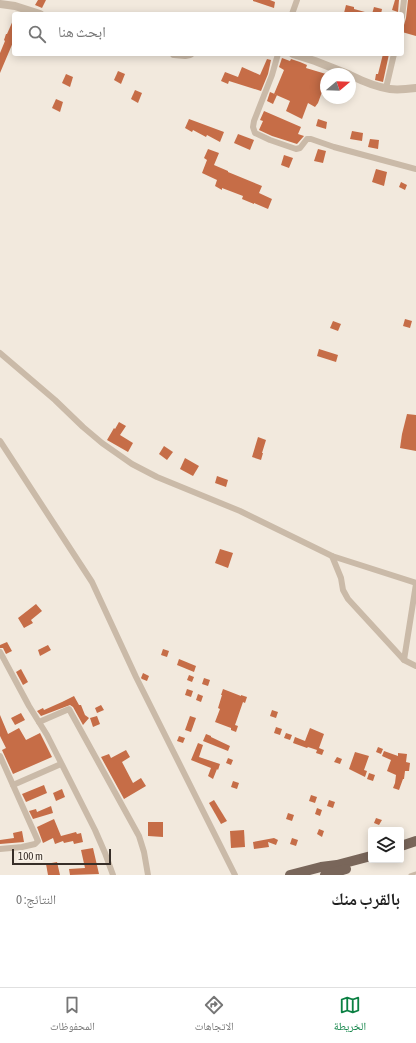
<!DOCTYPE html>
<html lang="ar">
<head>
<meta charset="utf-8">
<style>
  :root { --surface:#fff; --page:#f6f6f6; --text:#222; --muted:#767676; --line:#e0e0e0; --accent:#0b8043 }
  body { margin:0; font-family:"Asap Condensed","Noto Naskh Arabic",sans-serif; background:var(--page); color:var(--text); direction:rtl }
  .controls { position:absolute; right:12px; bottom:12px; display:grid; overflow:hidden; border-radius:4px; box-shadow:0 2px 10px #0003 }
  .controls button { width:36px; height:36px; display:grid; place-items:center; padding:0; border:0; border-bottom:1px solid var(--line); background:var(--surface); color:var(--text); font:20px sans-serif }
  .compass { position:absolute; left:320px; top:68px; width:36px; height:36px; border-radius:50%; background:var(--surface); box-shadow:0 2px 10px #0003; rotate:71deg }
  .scale { position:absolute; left:12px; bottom:10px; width:99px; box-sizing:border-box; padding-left:4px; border:2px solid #372e28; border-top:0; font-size:11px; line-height:14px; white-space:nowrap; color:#372e28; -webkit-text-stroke:3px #faf3e9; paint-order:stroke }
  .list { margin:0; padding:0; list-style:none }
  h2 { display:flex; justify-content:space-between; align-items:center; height:52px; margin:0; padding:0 16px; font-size:17px }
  h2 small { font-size:13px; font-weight:400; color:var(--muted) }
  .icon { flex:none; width:22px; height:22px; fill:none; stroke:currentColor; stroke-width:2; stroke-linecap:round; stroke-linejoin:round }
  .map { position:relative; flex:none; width:416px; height:875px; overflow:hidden; direction:ltr }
  .search { position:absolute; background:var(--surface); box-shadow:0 2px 10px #0003; left:12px; right:12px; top:12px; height:44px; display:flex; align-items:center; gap:10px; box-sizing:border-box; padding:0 14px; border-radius:4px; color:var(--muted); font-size:15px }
  .sheet { height:112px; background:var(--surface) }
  nav { display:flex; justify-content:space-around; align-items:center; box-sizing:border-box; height:56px; border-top:1px solid var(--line); background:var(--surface); font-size:11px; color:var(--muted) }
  nav a { display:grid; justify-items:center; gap:2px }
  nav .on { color:var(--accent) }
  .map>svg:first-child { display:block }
  .building { fill:#c66d47 }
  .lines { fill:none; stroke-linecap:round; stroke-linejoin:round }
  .service { stroke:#cabaa8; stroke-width:3 }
  .minor { stroke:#cabaa8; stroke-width:6 }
  .tertiary { stroke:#cabaa8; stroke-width:8 }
  .primary { stroke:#79665a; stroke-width:10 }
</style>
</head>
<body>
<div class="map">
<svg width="416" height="875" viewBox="0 0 416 875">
  <rect width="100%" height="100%" fill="#f2e9dd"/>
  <g class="building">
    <polygon points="38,0 46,0 42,8 35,5"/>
    <polygon points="253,0 270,0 275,2 274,8 253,1"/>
    <polygon points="395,0 399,0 398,12 392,10"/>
    <polygon points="408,0 416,0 416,36 402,32 406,18"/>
    <polygon points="346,5 354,7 354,9 365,12 364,14 350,14 344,13"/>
    <polygon points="374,7 382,9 381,14 372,14"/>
    <polygon points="14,18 14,40 0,73 0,53 5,41 4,40 6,34 7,34"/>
    <polygon points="383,54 389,54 383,82 375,80 376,74 378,74"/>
    <polygon points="282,58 290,61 291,59 300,62 307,65 306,68 326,74 326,81 318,103 315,107 308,103 302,119 286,111 290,101 274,94 284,70 279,67"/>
    <polygon points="267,59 271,60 268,74 261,91 229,81 228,84 221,81 225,72 238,77 242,67 260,75"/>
    <polygon points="118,71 125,74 121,84 114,80"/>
    <polygon points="66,74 73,77 70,87 62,83"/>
    <polygon points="135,90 142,93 138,103 131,99"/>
    <polygon points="270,92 277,95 273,104 267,101"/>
    <polygon points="56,99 63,102 60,112 52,108"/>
    <polygon points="264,111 301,127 298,134 304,136 297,144 272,136 259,130 263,121 260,120"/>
    <polygon points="189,119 224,132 220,142 207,135 206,137 193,130 192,132 185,128"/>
    <polygon points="318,119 327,122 326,129 316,126"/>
    <polygon points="352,131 363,133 362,141 350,139"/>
    <polygon points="238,134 254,140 250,150 234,143"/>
    <polygon points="370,139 379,140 378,149 368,147"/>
    <polygon points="208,149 219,153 214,165 228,171 228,172 262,186 259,193 272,199 268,209 254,203 254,204 242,199 243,196 222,188 222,190 215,186 217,180 202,173 207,160 204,158"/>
    <polygon points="318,149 326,151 323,163 314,161"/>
    <polygon points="284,155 293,158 289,168 281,165"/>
    <polygon points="376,169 387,172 384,186 372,182"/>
    <polygon points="401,182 407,185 405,190 399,187"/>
    <polygon points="405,319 412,321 410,328 403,326"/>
    <polygon points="333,321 341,324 338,331 330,328"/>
    <polygon points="319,349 338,355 336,362 317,356"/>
    <polygon points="407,414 416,415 416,451 400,448 402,434"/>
    <polygon points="119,422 126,426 120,435 133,443 128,452 107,440 114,428 115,429"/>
    <polygon points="258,437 266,440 262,453 263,453 261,460 252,457"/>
    <polygon points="164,446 173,452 167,460 159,454"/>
    <polygon points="185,458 199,466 193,476 180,469"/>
    <polygon points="217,476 228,480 226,487 215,483"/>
    <polygon points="220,549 233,553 228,568 215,563"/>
    <polygon points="36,604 42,611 31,620 33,623 24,628 18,618"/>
    <polygon points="7,642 12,651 6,654 3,648 0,648 0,645"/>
    <polygon points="48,645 51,650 40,656 38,650"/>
    <polygon points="163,649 169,651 167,657 161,655"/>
    <polygon points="179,659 196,666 194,672 177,665"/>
    <polygon points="21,669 28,682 23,685 16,672"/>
    <polygon points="143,673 149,676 147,681 142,679 141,678"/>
    <polygon points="189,675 194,677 192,682 187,680"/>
    <polygon points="204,678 210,680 208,686 202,684"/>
    <polygon points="187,689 193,691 191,697 185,695"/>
    <polygon points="223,689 241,696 241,695 247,697 245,703 243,702 235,725 238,726 236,732 231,730 231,728 215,722 220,709 218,708 222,695 221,695"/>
    <polygon points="198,694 203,696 201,702 196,700"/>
    <polygon points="74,696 79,705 81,705 85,715 89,718 83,725 73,707 70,705 41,716 37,711 43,708 44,710 62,702"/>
    <polygon points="101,705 104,710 97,713 95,708"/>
    <polygon points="272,710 278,712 276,718 270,716"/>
    <polygon points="21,713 25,720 15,725 11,718"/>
    <polygon points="0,715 8,734 19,728 26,740 40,733 52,757 13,774 2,750 6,748 0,736"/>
    <polygon points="97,716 100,724 93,727 90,718"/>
    <polygon points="190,716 196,718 191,732 185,730"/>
    <polygon points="276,727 282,729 280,735 274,733"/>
    <polygon points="310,728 324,734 319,748 324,750 322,755 316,753 317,750 308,747 307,748 293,743 295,737 305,741"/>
    <polygon points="286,733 292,735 290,740 284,738"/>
    <polygon points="206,734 211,736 211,737 230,746 228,751 203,741"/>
    <polygon points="179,736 185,738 183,743 177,741"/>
    <polygon points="198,743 203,745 199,757 220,764 218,770 217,769 213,779 208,776 211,768 191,760"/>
    <polygon points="378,747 383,749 381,754 376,752"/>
    <polygon points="126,750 130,757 122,762 133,783 141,778 146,786 124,799 101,757 109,754 111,758"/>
    <polygon points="384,751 398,756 398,753 407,754 406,762 410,763 409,771 405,771 404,779 403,779 399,790 393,788 395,783 396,775 387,771 391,760 382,756"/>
    <polygon points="355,752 369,756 364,770 367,771 365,777 349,769"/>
    <polygon points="337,757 342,759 340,764 334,762"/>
    <polygon points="228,758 233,760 231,765 226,763"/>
    <polygon points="369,773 375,775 373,781 367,779"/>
    <polygon points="233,781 239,783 237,789 231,787"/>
    <polygon points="44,785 47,793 26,802 22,794"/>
    <polygon points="62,789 65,797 56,801 53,793"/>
    <polygon points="311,795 317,797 315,803 309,801"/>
    <polygon points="214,800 227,821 221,824 209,803"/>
    <polygon points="329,800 335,802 333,808 327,806"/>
    <polygon points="51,806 53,813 33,819 29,811 36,809 37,812"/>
    <polygon points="317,808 322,810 320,816 315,814"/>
    <polygon points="288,813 294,815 292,821 286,819"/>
    <polygon points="376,818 382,820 379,825 374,823"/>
    <polygon points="54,819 61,836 76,832 77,834 81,833 83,842 74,844 73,841 64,843 63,841 55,844 53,838 43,843 37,827"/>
    <polygon points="148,822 163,822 163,837 148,836"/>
    <polygon points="319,829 324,831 322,837 317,834"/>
    <polygon points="244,830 245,847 231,848 230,831"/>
    <polygon points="22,831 24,842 0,844 0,840 14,838 13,833"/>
    <polygon points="274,838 278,840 276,845 268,842 269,847 254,849 253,842"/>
    <polygon points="292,838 298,840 296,846 290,844"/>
    <polygon points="93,848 99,874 70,875 69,869 85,868 81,850"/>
    <polygon points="57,862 60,875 48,875 46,864"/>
  </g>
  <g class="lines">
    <polyline class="service" points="410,875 416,873"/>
    <g class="minor">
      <polyline points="292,14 297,0"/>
      <polyline points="402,17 404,0"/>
      <polyline points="278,54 272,75 254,121 253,127 255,133 270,140 296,149 300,148 307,139 311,139 334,147 416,169"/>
      <polyline points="386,88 394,54"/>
      <polyline points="0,353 55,400 83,427 102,443 132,464 157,477 240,511 332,556 416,583"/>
      <polyline points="0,441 92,582 136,677 235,875"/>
      <polyline points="332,556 341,578 343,590 348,599 404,660 416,666"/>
      <polyline points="0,652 29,706 47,735 95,830 105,853 113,875"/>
      <polyline points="404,660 416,584"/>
      <polyline points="39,722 69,709 139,836 144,852 148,875"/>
      <polyline points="0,756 38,841 35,844 22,847 0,849"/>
      <polyline points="13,785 61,764"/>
    </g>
    <g class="tertiary">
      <polyline points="0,4 15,6 40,14"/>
      <polyline points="174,54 185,55 190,54"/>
      <polyline points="293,54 315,61 348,74"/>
      <path d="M 350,75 C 362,81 376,87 390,89 C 398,90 408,89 416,88"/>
    </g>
    <g class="primary">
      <polyline points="401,846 416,841"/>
      <polyline points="290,875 321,867 337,865 371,856"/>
      <polyline points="325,875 346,869"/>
    </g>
  </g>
</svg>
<div class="controls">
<button><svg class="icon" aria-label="layers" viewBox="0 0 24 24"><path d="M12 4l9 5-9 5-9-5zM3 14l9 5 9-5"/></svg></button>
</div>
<svg class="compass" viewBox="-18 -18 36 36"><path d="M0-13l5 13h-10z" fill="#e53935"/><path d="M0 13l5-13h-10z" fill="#767676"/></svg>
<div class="scale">100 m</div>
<div class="search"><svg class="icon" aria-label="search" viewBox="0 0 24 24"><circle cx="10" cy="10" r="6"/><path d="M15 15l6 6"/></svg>ابحث هنا</div>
</div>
<section class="sheet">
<h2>بالقرب منك<small>النتائج: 0</small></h2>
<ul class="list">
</ul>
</section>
<nav>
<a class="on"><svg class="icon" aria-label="map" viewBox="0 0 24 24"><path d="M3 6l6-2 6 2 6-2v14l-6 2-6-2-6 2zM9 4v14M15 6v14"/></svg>الخريطة</a>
<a><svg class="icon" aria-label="directions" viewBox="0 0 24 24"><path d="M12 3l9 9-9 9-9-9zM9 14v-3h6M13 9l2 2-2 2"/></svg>الاتجاهات</a>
<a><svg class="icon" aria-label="saved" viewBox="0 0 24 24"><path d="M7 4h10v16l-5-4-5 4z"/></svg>المحفوظات</a>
</nav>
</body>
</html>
